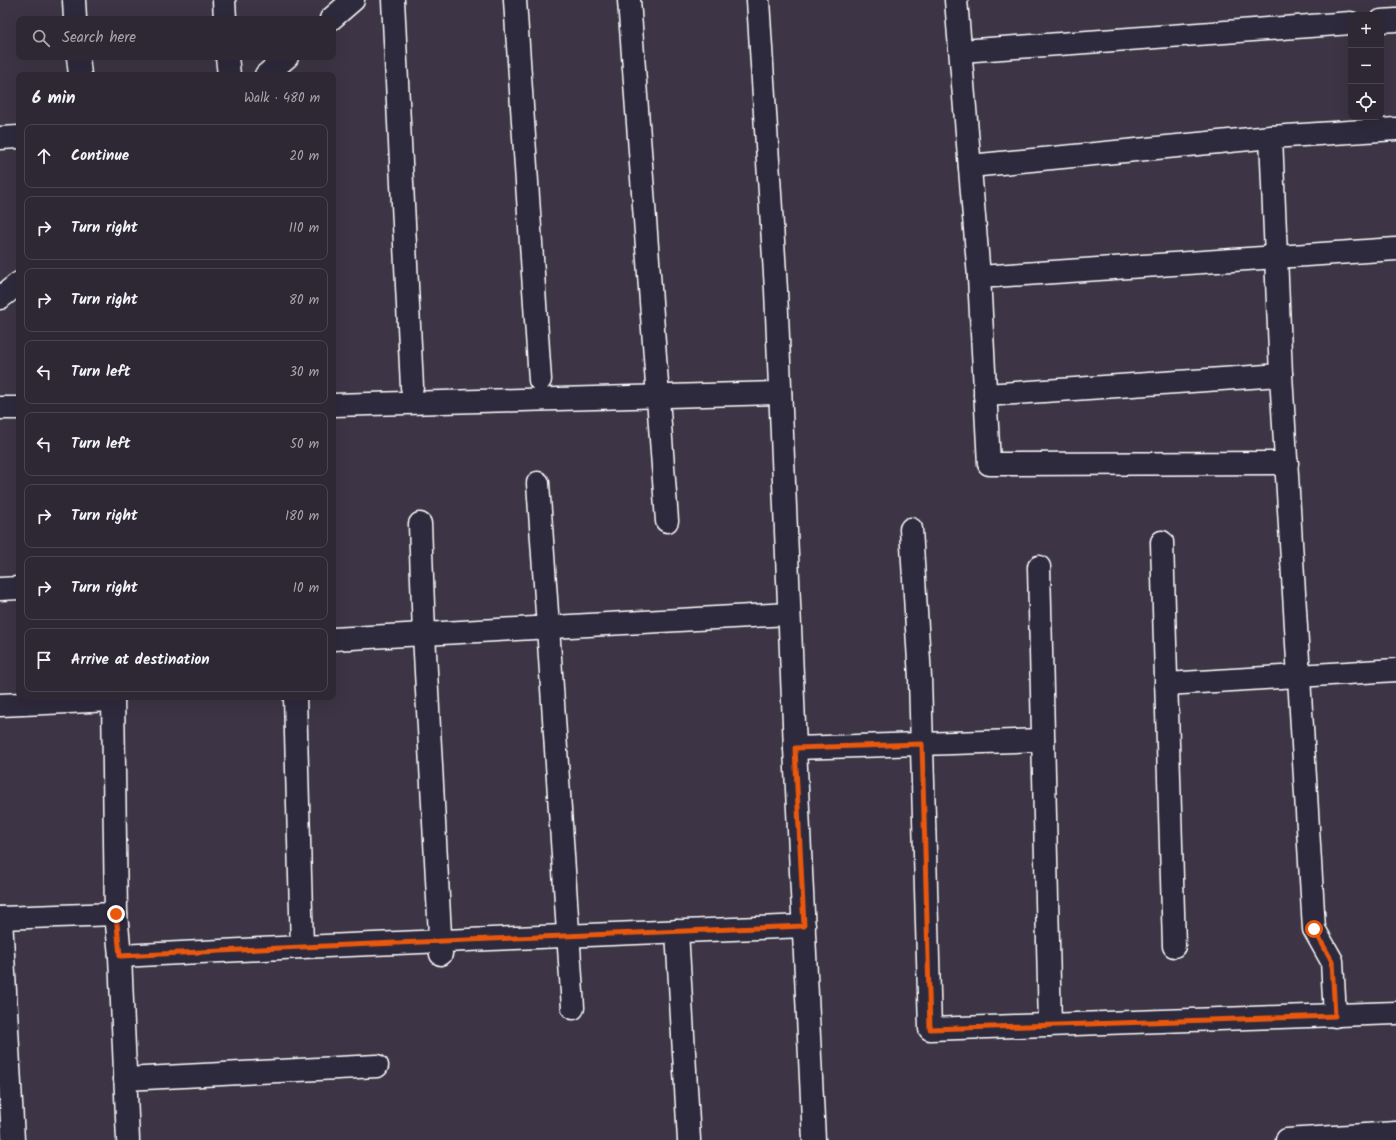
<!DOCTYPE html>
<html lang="en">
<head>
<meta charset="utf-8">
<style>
  :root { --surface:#2e2834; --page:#3a3440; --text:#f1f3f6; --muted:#a7a6ac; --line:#49444f }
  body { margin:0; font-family:Kalam,sans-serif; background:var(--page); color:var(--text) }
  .controls { position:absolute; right:12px; top:12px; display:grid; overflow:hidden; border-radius:8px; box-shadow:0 4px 16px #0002 }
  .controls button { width:36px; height:36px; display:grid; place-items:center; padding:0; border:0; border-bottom:1px solid var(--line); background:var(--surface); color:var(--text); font:20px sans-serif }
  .stop { position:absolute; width:12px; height:12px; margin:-9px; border:3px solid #ea580c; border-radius:50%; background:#fff }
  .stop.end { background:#ea580c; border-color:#fff; box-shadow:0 1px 4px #0008 }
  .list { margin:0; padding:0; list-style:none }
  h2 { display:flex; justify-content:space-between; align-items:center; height:52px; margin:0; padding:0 16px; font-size:17px }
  h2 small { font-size:13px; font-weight:400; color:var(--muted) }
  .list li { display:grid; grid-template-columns:26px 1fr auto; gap:12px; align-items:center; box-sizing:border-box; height:64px; margin:0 8px 8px; padding:0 8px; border:1px solid var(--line); border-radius:8px }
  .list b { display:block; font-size:15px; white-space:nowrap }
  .list em { font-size:13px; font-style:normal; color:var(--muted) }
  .icon { flex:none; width:22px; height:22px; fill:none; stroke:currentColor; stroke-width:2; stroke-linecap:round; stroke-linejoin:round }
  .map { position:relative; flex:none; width:1396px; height:1140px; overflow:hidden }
  .search { position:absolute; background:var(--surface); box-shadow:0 4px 16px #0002; left:16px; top:16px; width:320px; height:44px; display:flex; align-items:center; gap:10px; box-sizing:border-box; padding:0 14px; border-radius:8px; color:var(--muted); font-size:15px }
  .panel { position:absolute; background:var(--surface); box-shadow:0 4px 16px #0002; left:16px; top:72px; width:320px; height:628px; border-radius:8px }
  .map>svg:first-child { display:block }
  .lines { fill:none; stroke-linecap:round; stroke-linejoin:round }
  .minor-casing { stroke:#fff; stroke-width:25 }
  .minor { stroke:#2f2a3d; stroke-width:22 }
  .route { stroke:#ea580c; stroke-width:5 }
</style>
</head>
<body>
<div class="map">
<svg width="1396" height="1140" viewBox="0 0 1396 1140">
  <rect width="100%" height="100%" fill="#3d3545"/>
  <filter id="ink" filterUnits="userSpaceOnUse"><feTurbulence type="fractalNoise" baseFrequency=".025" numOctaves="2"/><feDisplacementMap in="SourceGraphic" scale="8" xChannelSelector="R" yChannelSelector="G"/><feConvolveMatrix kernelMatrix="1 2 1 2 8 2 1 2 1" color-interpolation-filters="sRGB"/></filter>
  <g filter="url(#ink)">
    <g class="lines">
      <defs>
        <g id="minor">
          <polyline points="74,0 75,19"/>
          <polyline points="224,0 225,19"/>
          <polyline points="393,0 412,387"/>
          <polyline points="515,0 540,380"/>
          <polyline points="629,0 667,521"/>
          <polyline points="758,0 776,290 795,748 814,1140"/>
          <polyline points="956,0 979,277"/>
          <polyline points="331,19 353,0"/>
          <polyline points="1381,21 1396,20"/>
          <polyline points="961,51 1351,23"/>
          <polyline points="78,57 80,75"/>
          <polyline points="227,57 229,75"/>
          <polyline points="266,75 287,57"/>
          <polyline points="0,138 19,137"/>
          <polyline points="970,166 1271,137"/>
          <polyline points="0,298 19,283"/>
          <polyline points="985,395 1281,375"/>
          <polyline points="333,405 780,393"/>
          <polyline points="0,408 19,408"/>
          <polyline points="1287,463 989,464 979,277 1396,249"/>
          <polyline points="538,483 548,627 573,1008"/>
          <polyline points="420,524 424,634 441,954"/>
          <polyline points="911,529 920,678 930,1029 1396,1013"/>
          <polyline points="1162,542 1174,946"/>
          <polyline points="1039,567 1050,1025"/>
          <polyline points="0,589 19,588"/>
          <polyline points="333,639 789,614"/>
          <polyline points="1166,684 1396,670"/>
          <polyline points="113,697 116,914 120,956 128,1140"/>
          <polyline points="295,697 302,947"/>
          <polyline points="0,705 113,700"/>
          <polyline points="795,748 1043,740"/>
          <polyline points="0,918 116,914"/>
          <polyline points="1,918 13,1140"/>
          <polyline points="677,931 689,1140"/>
          <polyline points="120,956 302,947 804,926"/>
          <polyline points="1335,1016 1332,961 1314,929 1281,375 1271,137 1396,129"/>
          <polyline points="125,1079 377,1066"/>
          <polyline points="1287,1140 1396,1133"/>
        </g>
      </defs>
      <use href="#minor" class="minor-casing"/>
      <use href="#minor" class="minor"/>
    </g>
  </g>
  <g class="lines" filter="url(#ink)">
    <polyline class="route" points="116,914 120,956 302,947 804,926 795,748 922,744 930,1029 1335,1016 1332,961 1314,929"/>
  </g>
</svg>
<div class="controls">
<button>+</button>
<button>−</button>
<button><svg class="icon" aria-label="locate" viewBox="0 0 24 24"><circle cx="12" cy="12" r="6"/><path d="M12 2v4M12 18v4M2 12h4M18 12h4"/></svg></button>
</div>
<div class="stop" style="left:1314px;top:929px"></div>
<div class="stop end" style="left:116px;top:914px"></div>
<div class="search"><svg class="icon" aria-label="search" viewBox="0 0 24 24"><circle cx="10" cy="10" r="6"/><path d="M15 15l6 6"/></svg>Search here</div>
<section class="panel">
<h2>6 min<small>Walk · 480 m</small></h2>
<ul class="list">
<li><svg class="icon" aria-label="ahead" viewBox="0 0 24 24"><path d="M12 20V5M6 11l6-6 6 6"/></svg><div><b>Continue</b></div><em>20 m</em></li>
<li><svg class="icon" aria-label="right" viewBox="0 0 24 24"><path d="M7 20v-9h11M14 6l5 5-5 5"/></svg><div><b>Turn right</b></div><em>110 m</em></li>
<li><svg class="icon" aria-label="right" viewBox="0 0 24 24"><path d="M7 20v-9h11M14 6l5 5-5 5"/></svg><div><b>Turn right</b></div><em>80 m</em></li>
<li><svg class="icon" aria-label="left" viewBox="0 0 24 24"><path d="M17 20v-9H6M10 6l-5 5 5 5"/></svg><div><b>Turn left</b></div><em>30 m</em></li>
<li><svg class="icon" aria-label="left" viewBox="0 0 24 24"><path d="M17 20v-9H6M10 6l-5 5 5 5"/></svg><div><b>Turn left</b></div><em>50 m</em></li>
<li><svg class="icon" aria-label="right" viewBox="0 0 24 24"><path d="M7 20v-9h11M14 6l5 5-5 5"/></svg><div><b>Turn right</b></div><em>180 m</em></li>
<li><svg class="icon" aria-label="right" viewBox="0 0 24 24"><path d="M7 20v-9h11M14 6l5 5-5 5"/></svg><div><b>Turn right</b></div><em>10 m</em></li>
<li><svg class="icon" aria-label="arrive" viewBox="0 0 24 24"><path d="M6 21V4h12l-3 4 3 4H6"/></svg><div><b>Arrive at destination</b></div></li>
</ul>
</section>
</div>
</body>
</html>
